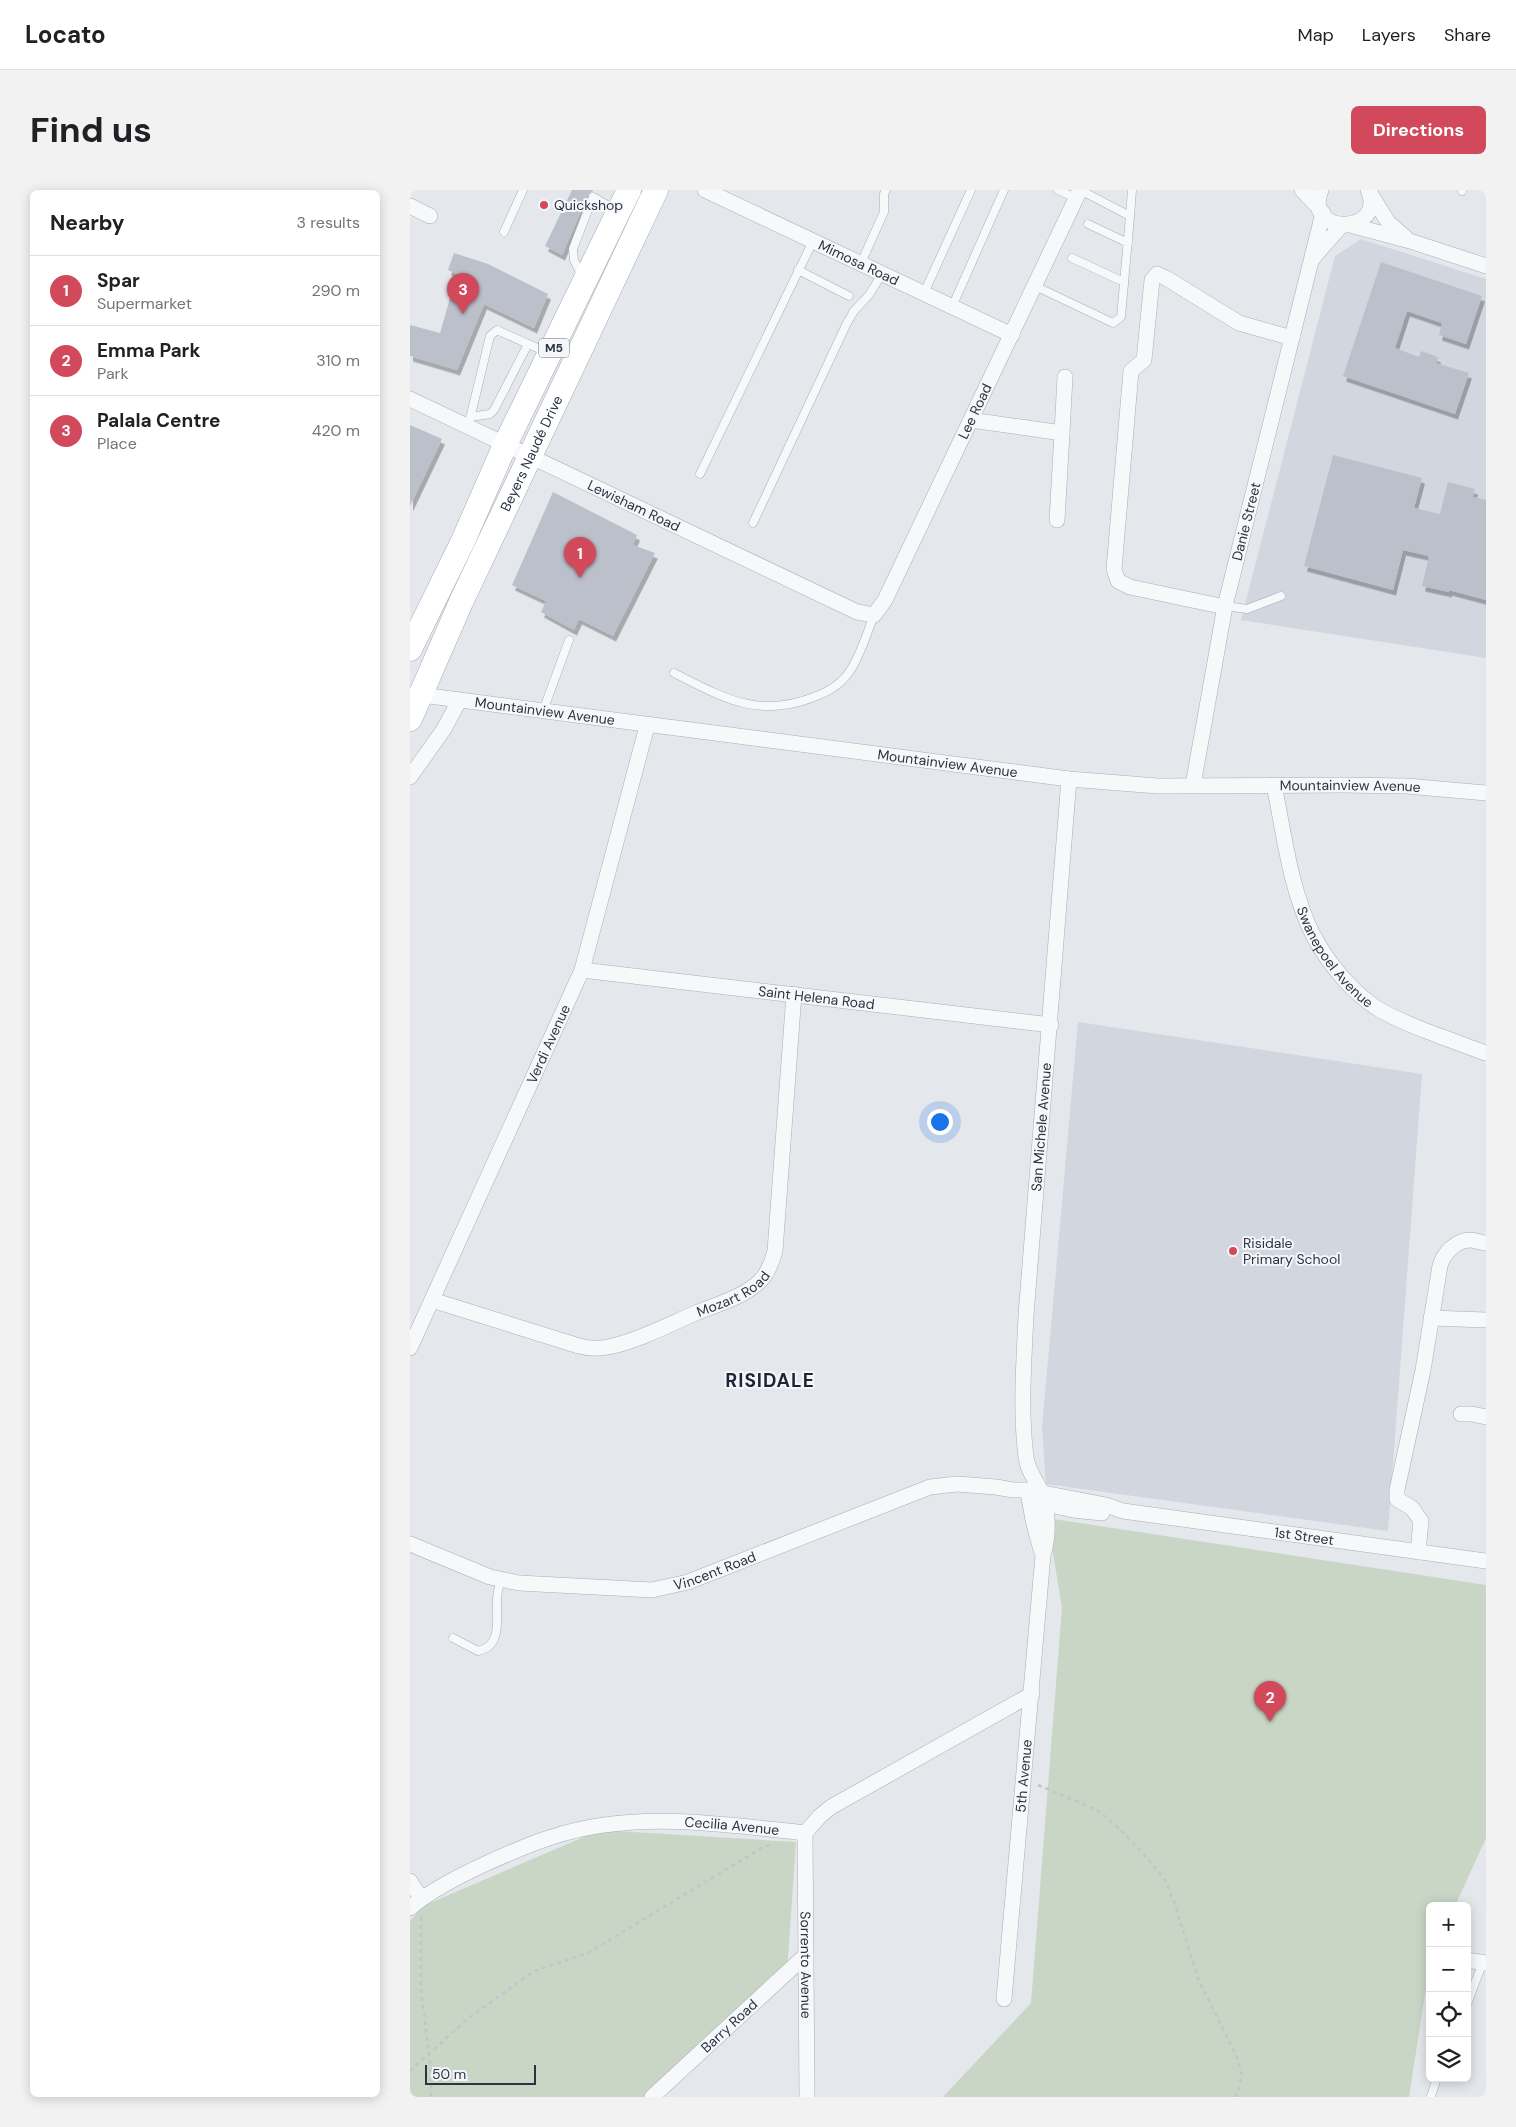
<!DOCTYPE html>
<html lang="en">
<head>
<meta charset="utf-8">
<style>
  :root { --surface:#fff; --page:#f2f2f2; --text:#202124; --muted:#757577; --line:#e0e0e0; --accent:#d1495b }
  body { margin:0; font-family:"DM Sans",sans-serif; background:var(--page); color:var(--text) }
  .controls { position:absolute; right:15px; bottom:15px; display:grid; overflow:hidden; border-radius:8px; box-shadow:0 2px 12px #0003 }
  .controls button { width:45px; height:45px; display:grid; place-items:center; padding:0; border:0; border-bottom:1px solid var(--line); background:var(--surface); color:var(--text); font:25px sans-serif }
  .scale { position:absolute; left:15px; bottom:12px; width:111px; box-sizing:border-box; padding-left:5px; border:2px solid #2b3445; border-top:0; font-size:14px; line-height:18px; white-space:nowrap; color:#2b3445; -webkit-text-stroke:4px #f4f6f9; paint-order:stroke }
  .you { position:absolute; left:529px; top:931px; width:18px; height:18px; margin:-12px; border:4px solid #fff; border-radius:50%; background:#1a73e8; box-shadow:0 0 0 8px #1a73e833 }
  .badge { display:grid; place-items:center; width:32px; height:32px; border-radius:50%; background:var(--accent); color:#fff; font-size:16px; font-weight:700 }
  .pin { position:absolute; translate:-50% -41px; filter:drop-shadow(0 1px 2px #0008) }
  .pin::after { content:''; position:absolute; top:26px; width:18px; height:15px; background:inherit; clip-path:polygon(0 0,100% 0,50% 100%) }
  .list { margin:0; padding:0; list-style:none }
  h2 { display:flex; justify-content:space-between; align-items:center; height:65px; margin:0; padding:0 20px; font-size:21px }
  h2 small { font-size:16px; font-weight:400; color:var(--muted) }
  .list li { display:grid; grid-template-columns:32px 1fr auto; gap:15px; align-items:center; box-sizing:border-box; height:70px; padding:0 20px; border-top:1px solid var(--line) }
  .list b { display:block; font-size:19px; white-space:nowrap }
  .list p { margin:0; font-size:16px; white-space:nowrap; color:var(--muted) }
  .list em { font-size:16px; font-style:normal; color:var(--muted) }
  .icon { flex:none; width:28px; height:28px; fill:none; stroke:currentColor; stroke-width:2; stroke-linecap:round; stroke-linejoin:round }
  .map { position:relative; flex:none; width:1076px; height:1907px; overflow:hidden; border-radius:8px }
  header { display:flex; align-items:center; gap:30px; box-sizing:border-box; height:70px; padding:0 25px; background:var(--surface); border-bottom:1px solid var(--line) }
  header strong { font-size:24px }
  nav { display:flex; gap:28px; margin-inline-start:auto; font-size:18px }
  .intro { display:flex; align-items:center; justify-content:space-between; box-sizing:border-box; height:120px; padding:0 30px }
  h1 { margin:0; font-size:35px }
  .button { padding:12px 22px; border-radius:8px; background:var(--accent); color:#fff; font-size:18px; font-weight:700 }
  main { display:flex; gap:30px; padding:0 30px }
  aside { flex:1; background:var(--surface); border-radius:8px; box-shadow:0 2px 12px #0003 }
  .map>svg:first-child { display:block }
  .built { fill:#d2d6de }
  .green { fill:#c9d6c5 }
  .building { fill:#bbc0ca; filter:url(#shadow) }
  .lines { fill:none; stroke-linecap:round; stroke-linejoin:round }
  .service-casing { stroke:#a9aeb7; stroke-width:9 }
  .minor-casing { stroke:#a9aeb7; stroke-width:16 }
  .primary-casing { stroke:#a3abb8; stroke-width:25 }
  .path { stroke:#c2c5cb; stroke-width:2.5; stroke-dasharray:4 4; stroke-linecap:butt }
  .service { stroke:#f7f8fa; stroke-width:8 }
  .minor { stroke:#f7f8fa; stroke-width:15 }
  .primary { stroke:#fff; stroke-width:24 }
  .poi-dot { fill:#d1495b; stroke:#f4f6f9; stroke-width:2 }
  .labels { text-anchor:middle; stroke-width:4; stroke-linejoin:round; paint-order:stroke }
  .shield { fill:#f4f6f9; stroke:#676e7b; stroke-width:1 }
  .shield-label { font-size:12px; font-weight:bold; fill:#2b3445 }
  .poi-label { font-size:14px; fill:#2b3445; stroke:#f4f6f9; text-anchor:start }
  .street-label { font-size:14px; fill:#2b3445; stroke:#f4f6f9 }
  .district-label { font-size:19px; font-weight:bold; letter-spacing:1px; fill:#1d2536; stroke:#f4f6f9 }
</style>
</head>
<body>
<header>
<strong>Locato</strong>
<nav><a>Map</a><a>Layers</a><a>Share</a></nav>
</header>
<div class="intro"><h1>Find us</h1><a class="button">Directions</a></div>
<main>
<aside>
<h2>Nearby<small>3 results</small></h2>
<ul class="list">
<li><span class="badge">1</span><div><b>Spar</b><p>Supermarket</p></div><em>290 m</em></li>
<li><span class="badge">2</span><div><b>Emma Park</b><p>Park</p></div><em>310 m</em></li>
<li><span class="badge">3</span><div><b>Palala Centre</b><p>Place</p></div><em>420 m</em></li>
</ul>
</aside>
<div class="map">
<svg width="1076" height="1907" viewBox="0 0 1076 1907">
  <defs>
    <filter id="shadow"><feDropShadow dx="3" dy="5.5" stdDeviation="0" flood-color="#0004"/></filter>
  </defs>
  <rect width="100%" height="100%" fill="#e4e7ec"/>
  <g class="built">
    <polygon points="951,49 1076,89 1076,468 831,430 925,66"/>
    <polygon points="668,832 1012,884 978,1341 636,1294 632,1238"/>
  </g>
  <g class="green">
    <polygon points="637,1328 1076,1395 1076,1648 1045,1716 1020,1716 1020,1772 999,1907 533,1907 621,1813 652,1417"/>
    <polygon points="190,1640 386,1652 377,1782 247,1907 0,1907 0,1731 13,1716"/>
  </g>
  <g class="building">
    <polygon points="162,0 184,0 178,5 152,65 135,56"/>
    <polygon points="44,63 78,74 138,104 124,138 74,114 47,180 0,166 0,135 30,143 47,84 38,80"/>
    <polygon points="971,72 1072,106 1056,154 1029,145 1032,133 997,121 985,158 1009,167 1011,161 1028,167 1026,173 1059,183 1045,224 933,186"/>
    <polygon points="0,235 32,249 0,316"/>
    <polygon points="923,265 1012,288 1004,318 1030,324 1038,292 1065,299 1063,307 1076,310 1076,410 1039,400 1039,402 1012,396 1019,366 993,360 983,400 894,376"/>
    <polygon points="143,302 227,345 223,355 245,363 203,446 169,429 164,440 131,422 136,411 102,395"/>
  </g>
  <g class="lines">
    <defs>
      <g id="service">
        <polyline points="648,0 666,8"/>
        <polyline points="1052,0 1052,1"/>
        <polyline points="720,26 722,0"/>
        <polyline points="678,34 718,53"/>
        <polyline points="94,42 113,0"/>
        <polyline points="662,68 714,92"/>
        <polyline points="451,73 474,22 474,4 476,0"/>
        <polyline points="388,80 439,106"/>
        <polyline points="172,86 164,70 163,59 183,7 206,20"/>
        <polyline points="625,96 703,133 711,127 720,26 670,0"/>
        <polyline points="514,103 561,0"/>
        <polyline points="542,117 594,0"/>
        <polyline points="60,227 80,224 84,220 118,154 137,162"/>
        <polyline points="58,237 80,146 87,140 118,154"/>
        <polyline points="290,284 403,51"/>
        <polyline points="343,333 436,135 444,121 459,105 472,84"/>
        <polyline points="815,416 837,419 871,406"/>
        <path d="M 264,483 C 314,508 348,529 404,507 C 418,502 432,493 440,481 C 451,464 457,443 464,425"/>
        <polyline points="133,521 159,450"/>
        <path d="M 43,1448 L 68,1461 C 93,1456 86,1428 87,1410 C 87,1403 89,1396 91,1390"/>
        <polyline points="1057,1814 1073,1772"/>
        <polyline points="1021,1906 1027,1888"/>
      </g>
      <g id="minor">
        <path id="s1" d="M 295,0 L 602,145"/>
        <polyline points="892,0 910,19"/>
        <path d="M 911,0 C 892,47 978,44 958,0"/>
        <polyline points="960,3 978,32 996,48"/>
        <polyline points="0,16 20,26"/>
        <polyline points="940,35 1000,51 1076,76"/>
        <polyline points="903,68 931,36"/>
        <path id="s2" d="M 0,209 L 447,422 L 464,425 L 475,410 L 670,0"/>
        <polyline points="561,230 652,243 647,330"/>
        <polyline points="652,243 655,187"/>
        <polyline points="815,417 720,397 708,391 704,379 721,181 734,170 742,90 747,84 756,88 829,133 882,148"/>
        <path id="s3" d="M 4,504 L 659,589 L 748,596 L 932,595 L 997,596 L 1076,603"/>
        <polyline points="0,587 34,539 49,511"/>
        <path id="s4" d="M 783,595 L 815,416 L 913,23"/>
        <path id="s5" d="M 864,595 C 874,643 880,698 902,743 C 917,772 942,803 970,820 C 989,831 1009,838 1029,846 C 1045,851 1060,858 1076,863"/>
        <path id="s6" d="M 172,780 L 641,835"/>
        <path id="s7" d="M 22,1110 L 169,1156 C 180,1159 191,1159 203,1156 C 232,1149 260,1134 288,1122 C 308,1114 334,1107 350,1091 C 358,1083 362,1072 365,1061 L 384,804"/>
        <polyline points="1021,1128 1076,1130"/>
        <path id="s8" d="M 0,1158 L 172,780 L 237,536"/>
        <polyline points="1051,1224 1062,1224 1076,1227"/>
        <polyline points="618,1302 623,1330 631,1360"/>
        <polyline points="627,1312 663,1320 692,1323"/>
        <path id="s9" d="M 0,1354 L 80,1387 L 109,1393 L 242,1400 L 278,1392 L 520,1297 L 547,1294 L 586,1297 L 603,1300 L 618,1300 L 696,1315 L 713,1321 L 1076,1371"/>
        <path d="M 1008,1362 L 1011,1331 L 1002,1318 L 987,1309 L 987,1300 L 1013,1180 L 1030,1076 C 1033,1064 1046,1050 1060,1050 C 1065,1050 1071,1053 1076,1053"/>
        <path id="s10" d="M 395,1643 L 397,1907"/>
        <polyline points="0,1691 11,1708"/>
        <path id="s11" d="M 0,1718 C 21,1700 49,1686 75,1674 C 97,1664 119,1654 142,1647 C 223,1620 312,1634 395,1643 L 410,1626 L 421,1617 L 622,1504"/>
        <polyline points="1057,1770 1076,1773"/>
        <path id="s12" d="M 594,1809 L 633,1365 C 639,1346 639,1319 631,1301 C 625,1288 618,1282 616,1267 C 610,1220 614,1172 616,1125 L 659,589"/>
        <path id="s13" d="M 242,1907 L 396,1765"/>
      </g>
      <g id="primary">
        <polyline points="0,459 53,351 95,255 219,0"/>
        <path id="s14" d="M 0,529 L 51,412 L 246,0"/>
      </g>
    </defs>
    <use href="#service" class="service-casing"/>
    <use href="#minor" class="minor-casing"/>
    <use href="#primary" class="primary-casing"/>
    <g class="path">
      <polyline points="628,1595 687,1620 712,1641 740,1671 755,1690 764,1712 789,1791 826,1865 832,1886 828,1902 825,1907"/>
      <polyline points="11,1727 11,1800 21,1883 21,1907"/>
      <polyline points="0,1881 55,1831 124,1781 178,1763 353,1657 360,1655"/>
    </g>
    <use href="#service" class="service"/>
    <use href="#minor" class="minor"/>
    <use href="#primary" class="primary"/>
  </g>
  <g class="poi-dot">
    <circle cx="134" cy="15" r="5"/>
    <circle cx="823" cy="1061" r="5"/>
  </g>
  <g class="labels">
    <rect class="shield" x="129" y="148.5" width="30" height="19" rx="4"/>
    <g class="shield-label">
      <text x="144" y="162">M5</text>
    </g>
    <g class="poi-label">
      <text x="144" y="20">Quickshop</text>
      <text x="833" y="1058">Risidale<tspan x="833" dy="16">Primary School</tspan></text>
    </g>
    <g class="street-label">
      <text dy="5" stroke="none"><textPath href="#s1" startOffset="170">Mimosa Road</textPath></text>
      <text dy="5" stroke="none"><textPath href="#s2" startOffset="740">Lee Road</textPath></text>
      <text dy="5" stroke="none"><textPath href="#s14" startOffset="292">Beyers Naudé Drive</textPath></text>
      <text dy="5" stroke="none"><textPath href="#s2" startOffset="248">Lewisham Road</textPath></text>
      <text dy="5" stroke="none"><textPath href="#s4" startOffset="269">Danie Street</textPath></text>
      <text dy="5" stroke="none"><textPath href="#s3" startOffset="132">Mountainview Avenue</textPath></text>
      <text dy="5" stroke="none"><textPath href="#s3" startOffset="538">Mountainview Avenue</textPath></text>
      <text dy="5" stroke="none"><textPath href="#s3" startOffset="942">Mountainview Avenue</textPath></text>
      <text dy="5" stroke="none"><textPath href="#s5" startOffset="186">Swanepoel Avenue</textPath></text>
      <text dy="5" stroke="none"><textPath href="#s6" startOffset="236">Saint Helena Road</textPath></text>
      <text dy="5" stroke="none"><textPath href="#s8" startOffset="334">Verdi Avenue</textPath></text>
      <text dy="5" stroke="none"><textPath href="#s12" startOffset="879">San Michele Avenue</textPath></text>
      <text dy="5" stroke="none"><textPath href="#s7" startOffset="320">Mozart Road</textPath></text>
      <text dy="5" stroke="none"><textPath href="#s9" startOffset="925">1st Street</textPath></text>
      <text dy="5" stroke="none"><textPath href="#s9" startOffset="315">Vincent Road</textPath></text>
      <text dy="5" stroke="none"><textPath href="#s12" startOffset="224">5th Avenue</textPath></text>
      <text dy="5" stroke="none"><textPath href="#s11" startOffset="341">Cecilia Avenue</textPath></text>
      <text dy="5" stroke="none"><textPath href="#s10" startOffset="132">Sorrento Avenue</textPath></text>
      <text dy="5" stroke="none"><textPath href="#s13" startOffset="105">Barry Road</textPath></text>
    </g>
    <g class="district-label">
      <text x="360" y="1197">RISIDALE</text>
    </g>
  </g>
</svg>
<div class="controls">
<button>+</button>
<button>−</button>
<button><svg class="icon" aria-label="locate" viewBox="0 0 24 24"><circle cx="12" cy="12" r="6"/><path d="M12 2v4M12 18v4M2 12h4M18 12h4"/></svg></button>
<button><svg class="icon" aria-label="layers" viewBox="0 0 24 24"><path d="M12 4l9 5-9 5-9-5zM3 14l9 5 9-5"/></svg></button>
</div>
<div class="scale">50 m</div>
<div class="you"></div>
<div class="pin badge" style="left:170px;top:388px">1</div>
<div class="pin badge" style="left:860px;top:1532px">2</div>
<div class="pin badge" style="left:53px;top:124px">3</div>
</div>
</main>
</body>
</html>
